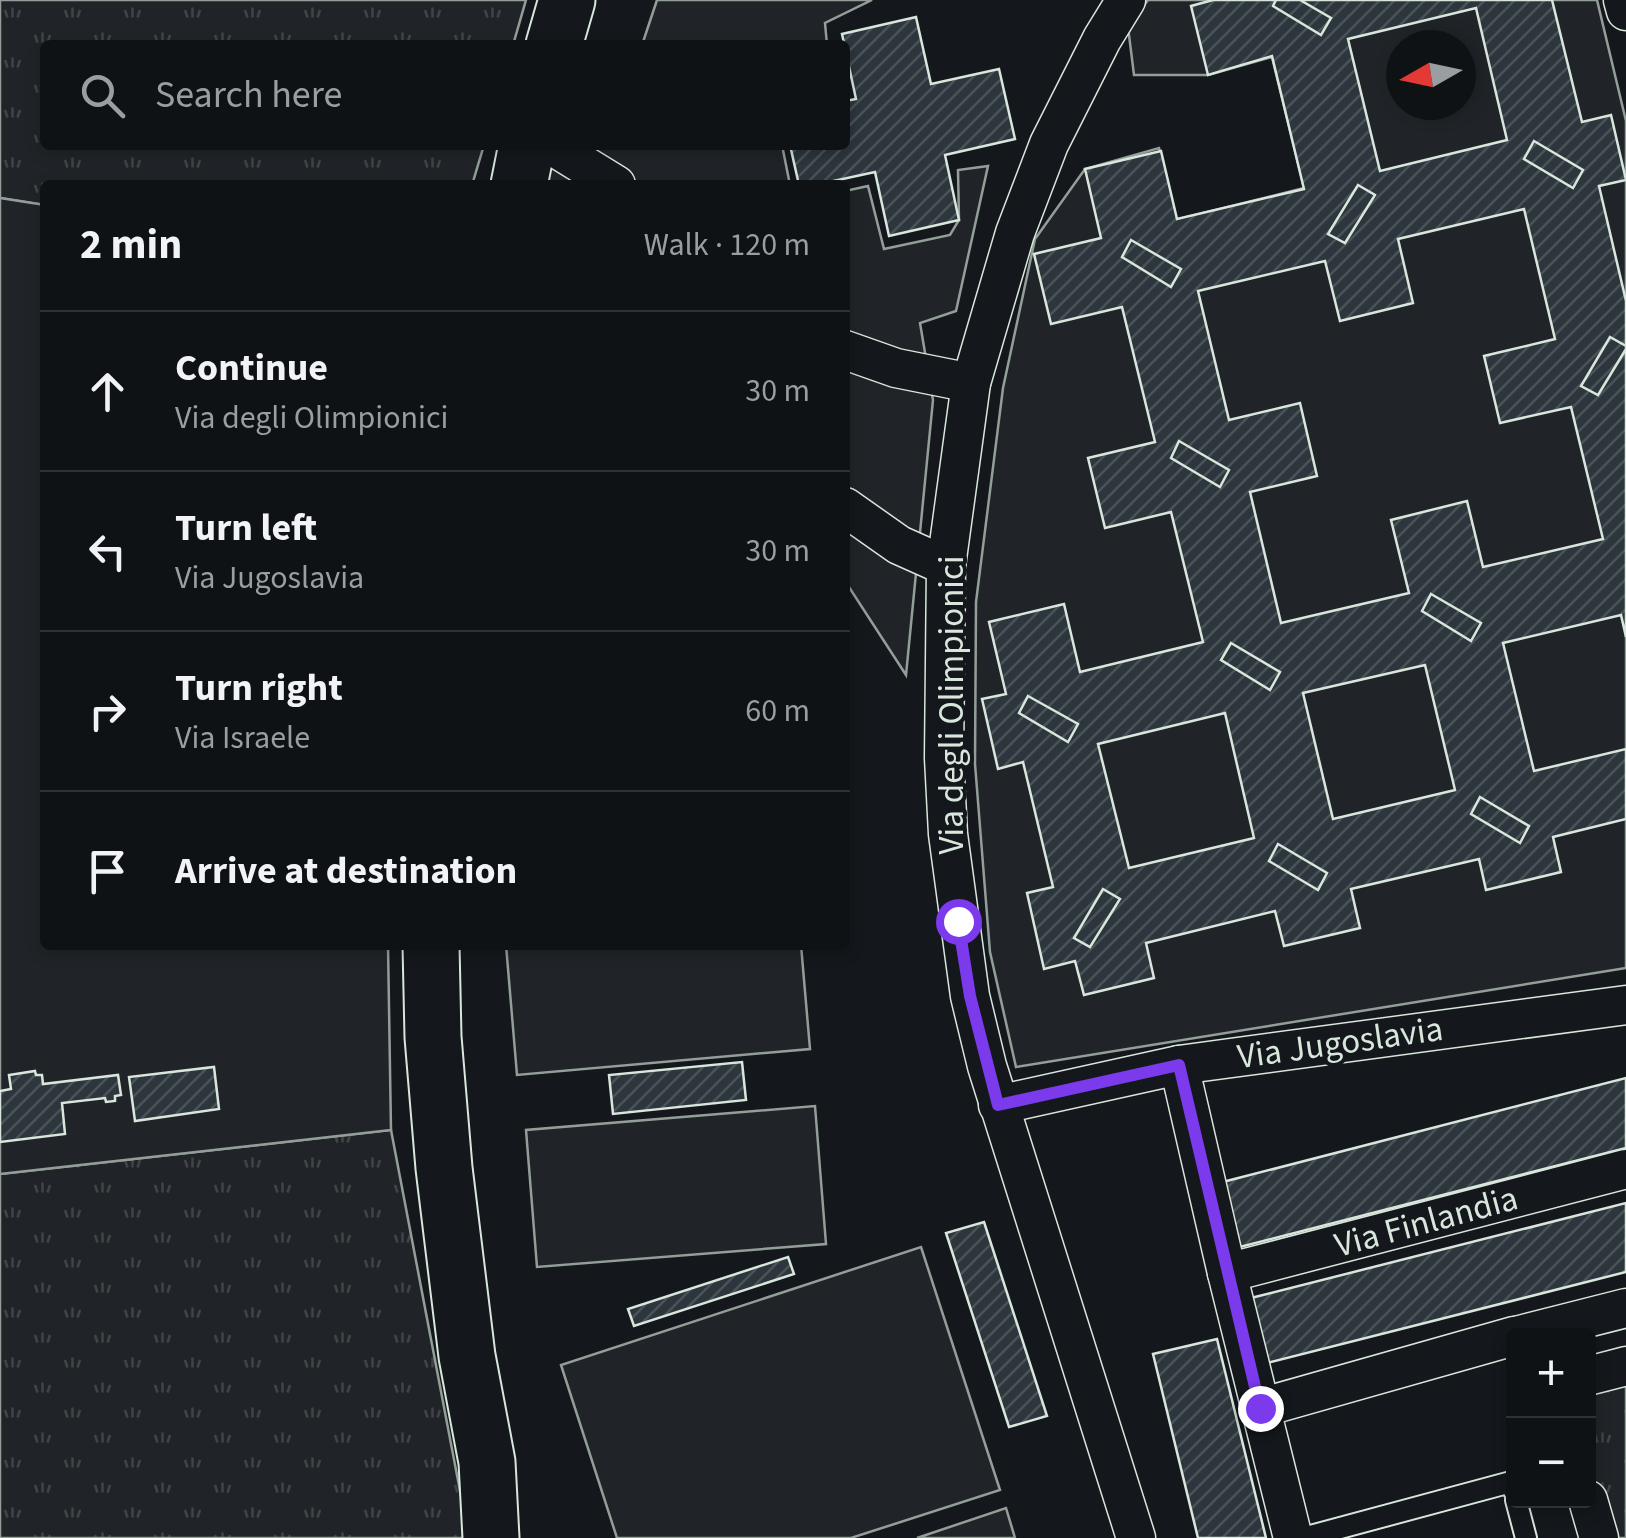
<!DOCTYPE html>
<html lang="en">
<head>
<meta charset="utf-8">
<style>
  :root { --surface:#0f1215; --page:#1d2022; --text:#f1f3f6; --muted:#9b9ea0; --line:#2f3234 }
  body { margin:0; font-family:"Source Sans 3",sans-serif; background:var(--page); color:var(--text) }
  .controls { position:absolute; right:30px; bottom:30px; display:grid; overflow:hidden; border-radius:10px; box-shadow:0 5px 15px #0003 }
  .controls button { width:90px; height:90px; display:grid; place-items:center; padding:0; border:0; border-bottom:2px solid var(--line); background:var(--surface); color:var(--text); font:50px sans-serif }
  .compass { position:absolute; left:1386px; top:30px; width:90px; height:90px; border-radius:50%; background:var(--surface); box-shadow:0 5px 15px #0003; rotate:261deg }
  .stop { position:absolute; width:30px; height:30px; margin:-22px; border:8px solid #7c3aed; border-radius:50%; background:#fff }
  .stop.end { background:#7c3aed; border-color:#fff; box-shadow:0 2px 10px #0008 }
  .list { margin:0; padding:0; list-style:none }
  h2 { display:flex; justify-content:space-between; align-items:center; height:130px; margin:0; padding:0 40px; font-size:42px }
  h2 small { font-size:32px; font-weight:400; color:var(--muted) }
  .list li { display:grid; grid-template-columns:65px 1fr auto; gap:30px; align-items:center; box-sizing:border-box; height:160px; padding:0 40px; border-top:2px solid var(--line) }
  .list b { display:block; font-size:38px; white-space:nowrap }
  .list p { margin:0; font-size:32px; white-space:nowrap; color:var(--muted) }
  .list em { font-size:32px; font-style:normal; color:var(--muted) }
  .icon { flex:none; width:55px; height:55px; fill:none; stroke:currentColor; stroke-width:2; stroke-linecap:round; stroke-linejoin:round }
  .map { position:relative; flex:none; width:1626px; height:1538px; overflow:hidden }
  .search { position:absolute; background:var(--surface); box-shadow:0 5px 15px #0003; left:40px; top:40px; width:810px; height:110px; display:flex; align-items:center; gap:25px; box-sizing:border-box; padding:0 35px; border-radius:10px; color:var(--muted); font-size:38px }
  .panel { position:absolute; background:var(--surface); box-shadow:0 5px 15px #0003; left:40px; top:180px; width:810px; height:770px; border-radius:10px }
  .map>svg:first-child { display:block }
  .grass { fill:url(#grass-tufts); stroke:#939e99; stroke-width:2.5 }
  .garden { fill:#202428; stroke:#939e99; stroke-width:2.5; fill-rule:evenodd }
  .building { fill:url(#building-hatch); stroke:#d8e6dc; stroke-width:2.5; fill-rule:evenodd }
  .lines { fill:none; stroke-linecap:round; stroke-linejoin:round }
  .lane-casing { stroke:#d8e6dc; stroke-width:24 }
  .street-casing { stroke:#d8e6dc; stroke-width:41 }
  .secondary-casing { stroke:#d8e6dc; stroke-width:59 }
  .lane { stroke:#14181c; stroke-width:20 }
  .street { stroke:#14181c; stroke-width:38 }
  .secondary { stroke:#14181c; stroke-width:55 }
  .route { stroke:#7c3aed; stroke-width:12 }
  .labels { text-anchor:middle; stroke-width:8; stroke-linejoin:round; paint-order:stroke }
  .street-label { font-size:35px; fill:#d8e6dc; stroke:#14181c }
</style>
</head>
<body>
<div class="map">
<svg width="1626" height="1538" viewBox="0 0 1626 1538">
  <defs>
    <pattern id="grass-tufts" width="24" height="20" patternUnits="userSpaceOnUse" patternTransform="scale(2.5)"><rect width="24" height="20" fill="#202428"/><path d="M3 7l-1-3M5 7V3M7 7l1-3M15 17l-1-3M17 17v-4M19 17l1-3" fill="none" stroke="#404447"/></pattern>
    <pattern id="building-hatch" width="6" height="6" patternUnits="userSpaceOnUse" patternTransform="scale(2.5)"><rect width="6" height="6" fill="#2c363c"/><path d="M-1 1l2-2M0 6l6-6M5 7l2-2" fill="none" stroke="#4a5358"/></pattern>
  </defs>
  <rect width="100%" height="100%" fill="#14181c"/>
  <g class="grass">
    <polygon points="0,0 526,0 513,45 45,45 45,145 484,145 472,185 45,185 45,205 0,198"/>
    <polygon points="391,1130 469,1538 0,1538 0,1174"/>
    <polygon points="1626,1366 1626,1538 1599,1538 1588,1501 1589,1376"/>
  </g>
  <g class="garden">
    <polygon points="657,0 872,0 825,23 827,45 642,45"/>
    <path d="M 1148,0 L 1597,0 L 1626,121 L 1626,968 L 1016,1067 L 990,952 L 975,764 L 976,602 L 1003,388 L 1035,239 L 1085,169 L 1159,148 L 1175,220 L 1304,188 L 1272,57 L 1208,75 L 1134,75 L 1128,27 ZM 1401,45 L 1461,45 L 1461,105 L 1401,105 Z"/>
    <polygon points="563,145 782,145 790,185 541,185 545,164"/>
    <polygon points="988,166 956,311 920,323 933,400 906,675 845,581 845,191 868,186 884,249 950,235 959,220 958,170"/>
    <polygon points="0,198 45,205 45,945 388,945 391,1130 0,1174"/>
    <polygon points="506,945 801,945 810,1049 517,1075"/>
    <polygon points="815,1106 826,1244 537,1267 526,1130"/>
    <polygon points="921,1247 1000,1490 851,1538 617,1538 561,1365"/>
    <polygon points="1006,1508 1015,1538 917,1538"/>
  </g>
  <g class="building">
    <path d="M 1213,0 L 1552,0 L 1582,122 L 1611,115 L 1626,180 L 1599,186 L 1626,301 L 1626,637 L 1621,615 L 1503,643 L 1534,771 L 1626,749 L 1626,819 L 1553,837 L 1561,872 L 1486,890 L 1479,859 L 1351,889 L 1360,928 L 1284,946 L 1275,911 L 1146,943 L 1154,978 L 1084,995 L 1075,961 L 1044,969 L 1027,893 L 1053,887 L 1023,762 L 998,769 L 982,699 L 1006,694 L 989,622 L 1064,604 L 1080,672 L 1203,642 L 1171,512 L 1105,528 L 1088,458 L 1155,442 L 1122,307 L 1051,324 L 1034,254 L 1101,238 L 1085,169 L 1161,151 L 1177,219 L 1304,189 L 1272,56 L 1208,75 L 1191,6 ZM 1476,8 L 1507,140 L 1380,171 L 1348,39 ZM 1524,209 L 1555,339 L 1484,356 L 1500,423 L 1571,407 L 1603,539 L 1483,567 L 1467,501 L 1391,520 L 1409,593 L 1281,623 L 1250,492 L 1317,476 L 1300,403 L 1229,420 L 1198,291 L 1325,261 L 1340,321 L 1413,303 L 1398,239 ZM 1425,665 L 1455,790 L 1333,819 L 1303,693 ZM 1225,713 L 1254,838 L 1129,868 L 1098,744 Z"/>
    <polygon points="1276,0 1300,0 1331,18 1321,35 1273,6"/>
    <polygon points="916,17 931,84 999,69 1015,139 945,155 959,220 889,236 875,172 815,185 799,185 790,145 845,145 845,101 856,99 842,34"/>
    <polygon points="1534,141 1583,170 1573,188 1524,159"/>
    <polygon points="1358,185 1375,195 1345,243 1328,234"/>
    <polygon points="1131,240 1181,269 1171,287 1122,257"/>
    <polygon points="1610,337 1626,346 1626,349 1598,395 1581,386"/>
    <polygon points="1179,441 1229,470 1220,487 1171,458"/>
    <polygon points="1431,594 1481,623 1471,641 1422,611"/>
    <polygon points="1231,643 1280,672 1270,690 1221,660"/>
    <polygon points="1028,696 1078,724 1068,742 1019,713"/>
    <polygon points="1480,797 1529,826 1520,843 1471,814"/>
    <polygon points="1278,844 1327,873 1318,890 1269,861"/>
    <polygon points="1103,889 1120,899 1090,947 1074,938"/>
    <polygon points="742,1062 746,1100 613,1114 609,1075"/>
    <polygon points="214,1067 219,1109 135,1121 129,1077"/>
    <polygon points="35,1071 36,1075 42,1075 43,1084 118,1075 121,1095 115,1096 115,1101 106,1102 105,1098 62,1103 65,1134 0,1142 0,1091 11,1089 9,1075"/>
    <polygon points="1626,1078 1626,1148 1236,1248 1219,1183"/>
    <polygon points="1626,1203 1626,1272 1267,1363 1251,1298"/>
    <polygon points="984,1222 1047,1416 1009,1427 946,1233"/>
    <polygon points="788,1257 794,1274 634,1326 628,1309"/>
    <polygon points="1217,1339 1266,1538 1198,1538 1153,1354"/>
  </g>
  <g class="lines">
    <defs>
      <g id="lane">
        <polyline points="1516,1500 1526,1538"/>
        <polyline points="1303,1538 1511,1482 1514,1491"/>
      </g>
      <g id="street">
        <polyline points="1126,0 1102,39 1049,144 1015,233 971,383 946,566 944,758 948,834 970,996 987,1066 1136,1538"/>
        <polyline points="1623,0 1626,11"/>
        <polyline points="551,145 616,185"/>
        <polyline points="845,350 896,368 971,383"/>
        <polyline points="845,507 899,545 946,566"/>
        <polyline points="1179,1065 1227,1273 1293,1538"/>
        <polyline points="998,1105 1179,1065 1626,1005"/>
        <polyline points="1227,1273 1626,1169"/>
        <polyline points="1516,1336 1626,1308"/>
        <polyline points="1588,1376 1626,1366"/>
        <polyline points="1260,1408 1514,1336"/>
        <polyline points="1588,1500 1599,1538"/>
      </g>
      <g id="secondary">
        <polyline points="554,45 567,0"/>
        <polyline points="519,185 527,145"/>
        <polyline points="431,945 433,1037 444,1168 467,1356 487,1462 491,1538"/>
      </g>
    </defs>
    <use href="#lane" class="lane-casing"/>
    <use href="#street" class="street-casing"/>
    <use href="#secondary" class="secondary-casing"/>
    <use href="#lane" class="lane"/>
    <use href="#street" class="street"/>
    <use href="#secondary" class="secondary"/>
  </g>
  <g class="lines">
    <polyline class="route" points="958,921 970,996 998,1105 1179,1065 1260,1408"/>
  </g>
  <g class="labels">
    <g class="street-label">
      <text transform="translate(951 705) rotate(-90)" y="12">Via degli Olimpionici</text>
      <text transform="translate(1340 1042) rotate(-8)" y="12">Via Jugoslavia</text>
      <text transform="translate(1426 1221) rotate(-15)" y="12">Via Finlandia</text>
    </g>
  </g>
</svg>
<div class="controls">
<button>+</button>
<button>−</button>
</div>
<svg class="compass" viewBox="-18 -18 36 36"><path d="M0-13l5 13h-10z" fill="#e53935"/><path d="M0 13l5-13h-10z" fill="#9b9ea0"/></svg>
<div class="stop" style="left:958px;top:921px"></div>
<div class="stop end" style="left:1260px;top:1408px"></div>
<div class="search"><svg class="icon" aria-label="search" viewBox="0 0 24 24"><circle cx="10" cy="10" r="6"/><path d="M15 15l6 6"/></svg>Search here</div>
<section class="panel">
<h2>2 min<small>Walk · 120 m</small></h2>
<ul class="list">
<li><svg class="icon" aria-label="ahead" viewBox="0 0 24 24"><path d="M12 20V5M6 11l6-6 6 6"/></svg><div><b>Continue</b><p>Via degli Olimpionici</p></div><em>30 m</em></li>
<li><svg class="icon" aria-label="left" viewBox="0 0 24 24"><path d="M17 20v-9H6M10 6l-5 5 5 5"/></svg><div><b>Turn left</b><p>Via Jugoslavia</p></div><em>30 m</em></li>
<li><svg class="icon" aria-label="right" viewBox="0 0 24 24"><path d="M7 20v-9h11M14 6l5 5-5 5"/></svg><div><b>Turn right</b><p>Via Israele</p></div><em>60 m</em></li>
<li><svg class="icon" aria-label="arrive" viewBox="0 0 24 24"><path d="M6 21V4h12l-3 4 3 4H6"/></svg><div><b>Arrive at destination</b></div></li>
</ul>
</section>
</div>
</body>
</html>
